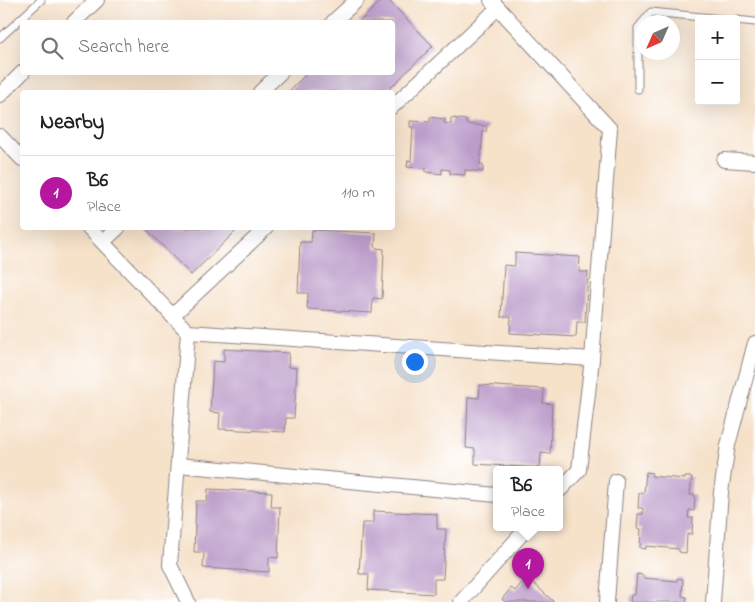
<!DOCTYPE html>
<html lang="en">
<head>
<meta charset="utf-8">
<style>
  :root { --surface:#fff; --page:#f2f2f2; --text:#202124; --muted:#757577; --line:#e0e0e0; --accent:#b5179e }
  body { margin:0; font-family:"Indie Flower",sans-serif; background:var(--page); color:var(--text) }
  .controls { position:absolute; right:15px; top:15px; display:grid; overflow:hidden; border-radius:5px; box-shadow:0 5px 20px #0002 }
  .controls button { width:45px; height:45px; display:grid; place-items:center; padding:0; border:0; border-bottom:1px solid var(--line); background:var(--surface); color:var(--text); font:25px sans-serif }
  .compass { position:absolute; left:635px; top:15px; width:45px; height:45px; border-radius:50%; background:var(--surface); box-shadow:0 5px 20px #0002; rotate:225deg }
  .you { position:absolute; left:414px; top:361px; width:18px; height:18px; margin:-12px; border:4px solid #fff; border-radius:50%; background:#1a73e8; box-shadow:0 0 0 8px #1a73e833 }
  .badge { display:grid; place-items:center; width:32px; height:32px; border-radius:50%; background:var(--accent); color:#fff; font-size:16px; font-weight:700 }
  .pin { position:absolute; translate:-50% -41px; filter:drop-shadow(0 1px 2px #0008) }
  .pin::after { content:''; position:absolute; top:26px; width:18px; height:15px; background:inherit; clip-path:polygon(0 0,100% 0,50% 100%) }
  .popup { position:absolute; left:493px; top:466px; width:70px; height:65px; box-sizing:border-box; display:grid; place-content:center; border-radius:5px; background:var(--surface); filter:drop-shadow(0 1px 4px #0005); font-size:16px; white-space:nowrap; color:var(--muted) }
  .popup b { font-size:19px; color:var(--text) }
  .popup::after { content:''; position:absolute; left:50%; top:100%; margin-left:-10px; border:10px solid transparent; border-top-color:var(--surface) }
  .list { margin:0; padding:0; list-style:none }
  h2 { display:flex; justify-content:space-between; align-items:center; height:65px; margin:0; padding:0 20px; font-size:21px }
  h2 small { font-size:16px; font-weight:400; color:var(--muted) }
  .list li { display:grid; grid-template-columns:32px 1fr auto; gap:15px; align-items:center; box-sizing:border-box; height:75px; padding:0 20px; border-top:1px solid var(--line) }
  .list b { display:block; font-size:19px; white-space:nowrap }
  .list p { margin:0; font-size:16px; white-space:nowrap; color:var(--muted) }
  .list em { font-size:16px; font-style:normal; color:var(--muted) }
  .icon { flex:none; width:28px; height:28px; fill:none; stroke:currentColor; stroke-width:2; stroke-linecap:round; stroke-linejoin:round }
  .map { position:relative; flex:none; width:755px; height:602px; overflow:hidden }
  .search { position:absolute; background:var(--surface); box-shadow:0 5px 20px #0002; left:20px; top:20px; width:375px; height:55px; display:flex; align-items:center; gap:12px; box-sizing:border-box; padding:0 18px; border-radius:5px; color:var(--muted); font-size:19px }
  .panel { position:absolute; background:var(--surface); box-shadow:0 5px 20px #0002; left:20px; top:90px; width:375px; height:140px; border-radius:5px }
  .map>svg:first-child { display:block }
  .building { fill:#bc9dca }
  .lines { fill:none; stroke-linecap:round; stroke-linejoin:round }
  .service-casing { stroke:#8c8282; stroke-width:9 }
  .minor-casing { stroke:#8c8282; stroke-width:16 }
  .service { stroke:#fff; stroke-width:7 }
  .minor { stroke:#fff; stroke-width:14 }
</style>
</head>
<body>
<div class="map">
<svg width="755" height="602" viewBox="0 0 755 602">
  <rect width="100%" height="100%" fill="#fff"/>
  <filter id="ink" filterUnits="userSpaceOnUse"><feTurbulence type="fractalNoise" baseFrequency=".02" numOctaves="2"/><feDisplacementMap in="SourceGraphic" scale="10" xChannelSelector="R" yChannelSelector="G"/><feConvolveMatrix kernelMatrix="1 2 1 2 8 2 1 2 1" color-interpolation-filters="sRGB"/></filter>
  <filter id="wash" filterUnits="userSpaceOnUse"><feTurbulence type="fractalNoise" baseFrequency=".0096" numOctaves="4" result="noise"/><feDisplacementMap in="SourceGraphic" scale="20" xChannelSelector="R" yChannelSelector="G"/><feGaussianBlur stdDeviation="1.12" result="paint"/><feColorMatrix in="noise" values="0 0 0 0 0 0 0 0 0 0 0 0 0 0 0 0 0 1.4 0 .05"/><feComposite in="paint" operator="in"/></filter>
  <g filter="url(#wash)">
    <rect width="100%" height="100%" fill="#f6e1c9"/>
    <g id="blocks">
      <g class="building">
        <polygon points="382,0 388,0 433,46 386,92 288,92 308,72 392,72 392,22 359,22"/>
        <polygon points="430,117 445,119 444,123 451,124 451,118 466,120 466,124 487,126 486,132 483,131 480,165 483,165 483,172 465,170 465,175 450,174 450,170 442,169 442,174 426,172 426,168 407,167 408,160 411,161 413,127 410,127 410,121 430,122"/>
        <polygon points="145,228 239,228 191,275"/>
        <polygon points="312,230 376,233 375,248 384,249 382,299 373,298 372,313 307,309 308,293 298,293 300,242 311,242"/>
        <polygon points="515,253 580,257 579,272 588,272 585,322 577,322 576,337 510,333 511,317 501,317 504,265 515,266"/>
        <polygon points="224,349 289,353 288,367 297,368 294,418 286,418 285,432 219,429 220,413 210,412 213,361 224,362"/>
        <polygon points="480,385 544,389 543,403 552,404 550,454 541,453 540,468 475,464 475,449 466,448 468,397 479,398"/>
        <polygon points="646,472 652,473 651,476 685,479 685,477 692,477 690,495 695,495 694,511 689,510 688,518 693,518 692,534 687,534 686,553 679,552 679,549 646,546 646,549 640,548 641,529 637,528 638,514 643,514 643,508 638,508 639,493 644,493"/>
        <polygon points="208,489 272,492 271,507 280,507 278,558 269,557 269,572 203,568 204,552 194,552 196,501 207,501"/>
        <polygon points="373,511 437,514 437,529 446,529 443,579 434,579 434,594 368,590 369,574 359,574 362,523 373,523"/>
        <polygon points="637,574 643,575 643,578 677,581 677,578 683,579 682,596 687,597 686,602 630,602 631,595 635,595"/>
        <polygon points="528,575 533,579 531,581 554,602 505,602 502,599 511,588 515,591"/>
      </g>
    </g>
  </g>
  <g filter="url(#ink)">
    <use href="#blocks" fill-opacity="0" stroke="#8c8282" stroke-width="1"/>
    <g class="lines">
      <defs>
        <g id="service">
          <polyline points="736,20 755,22"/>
          <polyline points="643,22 651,12 722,19"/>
          <polyline points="0,38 41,0"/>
          <polyline points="638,89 638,28 642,23"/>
        </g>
        <g id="minor">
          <polyline points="491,0 610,129 592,359 579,470 559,491"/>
          <polyline points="74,22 97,0"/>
          <polyline points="333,22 357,0"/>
          <polyline points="260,92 281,72"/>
          <polyline points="0,95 23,72"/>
          <polyline points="392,107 498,8"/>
          <polyline points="0,136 22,159"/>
          <polyline points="724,160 755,162"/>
          <polyline points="89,228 188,332 592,359"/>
          <polyline points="103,242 118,228"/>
          <polyline points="172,316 266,228"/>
          <polyline points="188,332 170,565 188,602"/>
          <polyline points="178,465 497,495"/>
          <polyline points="461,602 527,528"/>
          <polyline points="607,602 616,481"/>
          <polyline points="713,602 721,492 728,445 755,343"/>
        </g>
      </defs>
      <use href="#service" class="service-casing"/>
      <use href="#minor" class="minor-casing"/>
      <use href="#service" class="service"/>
      <use href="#minor" class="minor"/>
    </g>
  </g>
</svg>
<div class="controls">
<button>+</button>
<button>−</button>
</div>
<svg class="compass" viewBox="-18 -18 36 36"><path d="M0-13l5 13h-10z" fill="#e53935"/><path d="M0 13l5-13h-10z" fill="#757577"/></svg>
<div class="you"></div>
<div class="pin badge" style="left:528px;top:589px">1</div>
<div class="popup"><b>B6</b>Place</div>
<div class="search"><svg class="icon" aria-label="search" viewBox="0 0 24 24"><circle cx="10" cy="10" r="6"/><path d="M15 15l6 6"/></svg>Search here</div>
<section class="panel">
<h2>Nearby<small></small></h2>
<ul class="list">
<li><span class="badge">1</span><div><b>B6</b><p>Place</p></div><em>110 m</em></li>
</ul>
</section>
</div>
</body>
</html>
